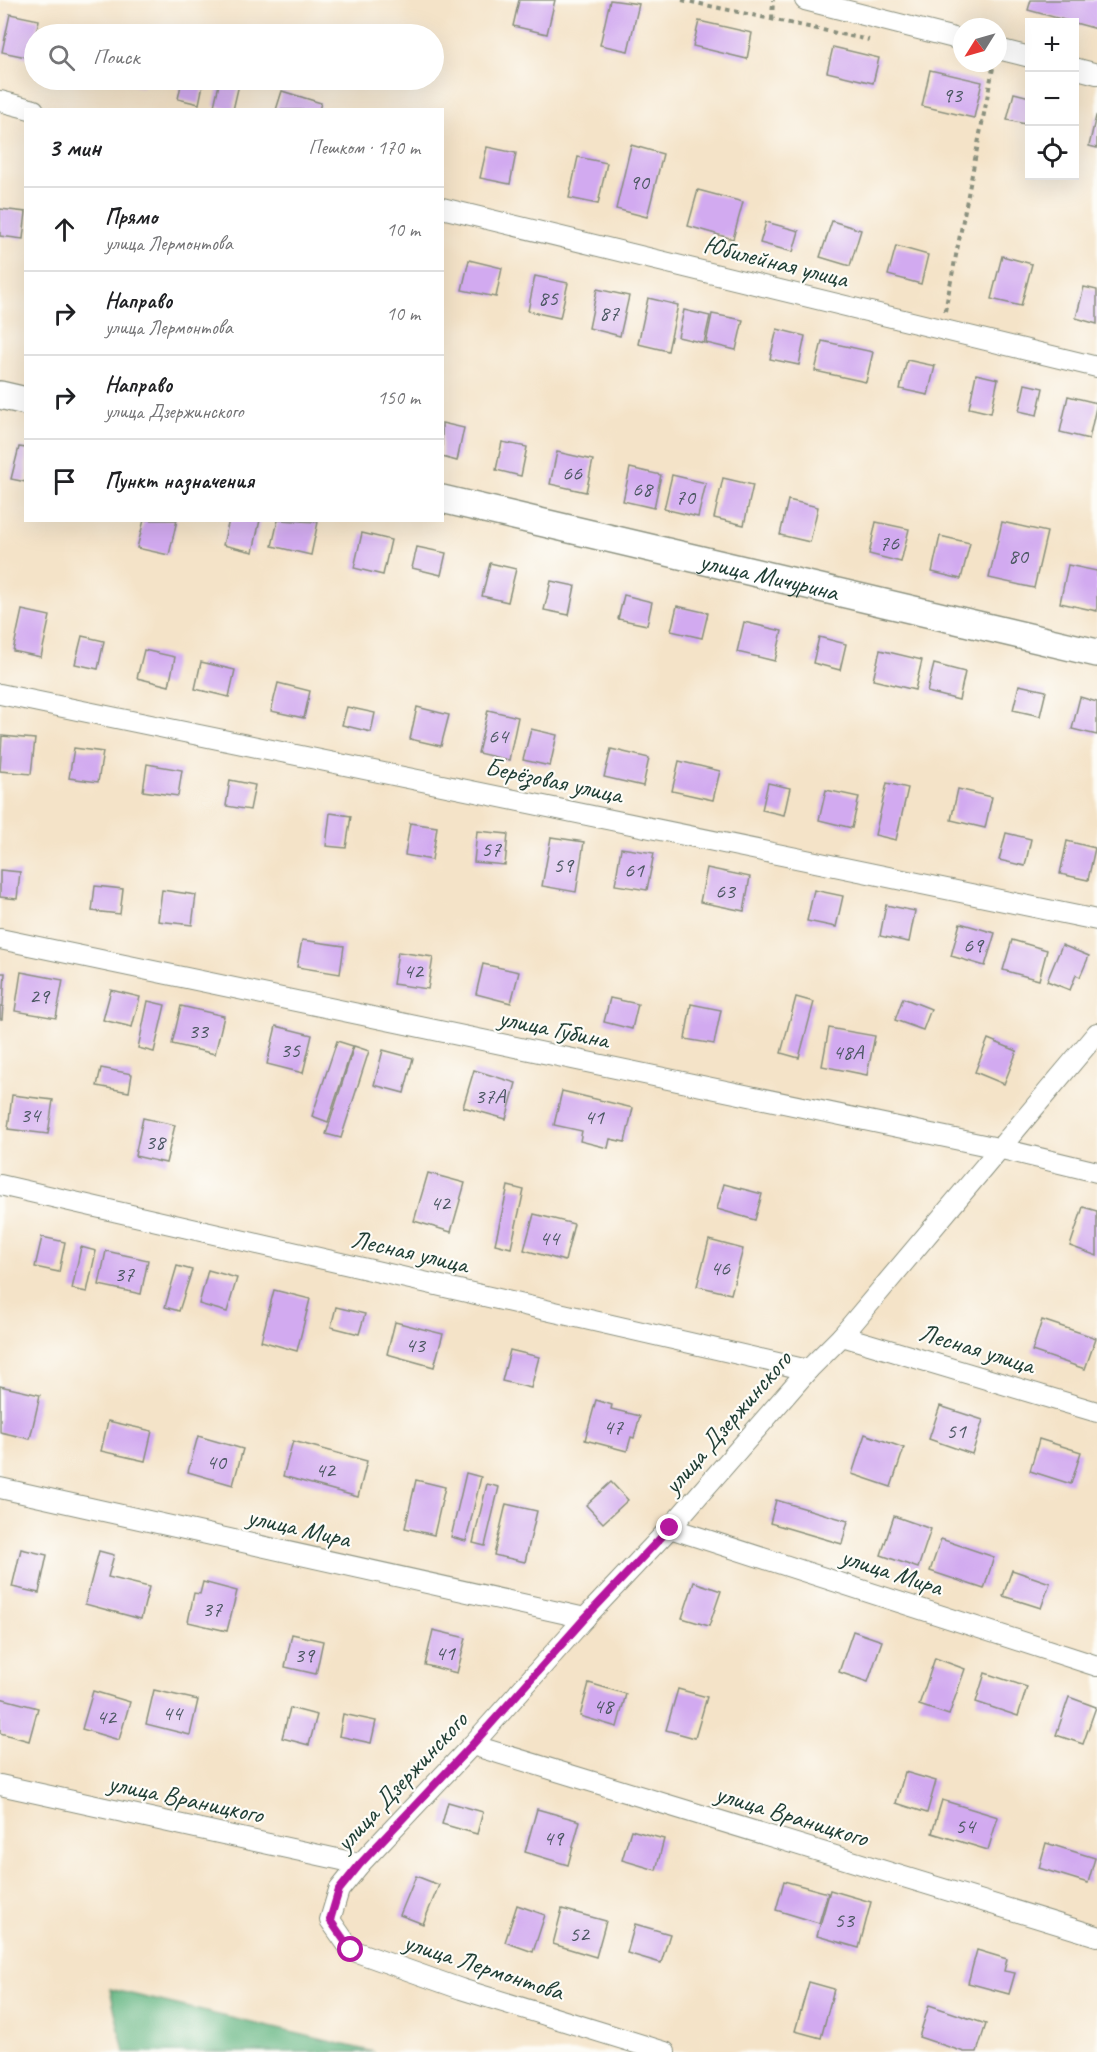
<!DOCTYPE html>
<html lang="ru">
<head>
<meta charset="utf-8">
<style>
  :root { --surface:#fff; --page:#f2f2f2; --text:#202124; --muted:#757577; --line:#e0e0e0 }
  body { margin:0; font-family:Caveat,sans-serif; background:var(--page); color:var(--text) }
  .controls { position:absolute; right:18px; top:18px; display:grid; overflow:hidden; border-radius:0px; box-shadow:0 6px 24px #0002 }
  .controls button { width:54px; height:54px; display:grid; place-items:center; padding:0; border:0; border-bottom:2px solid var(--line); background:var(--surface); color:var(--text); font:30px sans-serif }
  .compass { position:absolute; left:953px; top:18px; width:54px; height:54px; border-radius:50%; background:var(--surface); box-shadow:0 6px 24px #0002; rotate:233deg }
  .stop { position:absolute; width:18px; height:18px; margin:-14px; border:4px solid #b5179e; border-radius:50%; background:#fff }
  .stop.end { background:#b5179e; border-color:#fff; box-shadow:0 2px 6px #0008 }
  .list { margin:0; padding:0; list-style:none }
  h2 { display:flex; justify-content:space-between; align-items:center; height:78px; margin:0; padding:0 24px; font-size:26px }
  h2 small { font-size:20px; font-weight:400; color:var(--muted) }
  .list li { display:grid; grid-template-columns:39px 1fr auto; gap:18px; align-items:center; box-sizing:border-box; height:84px; padding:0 24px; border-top:2px solid var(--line) }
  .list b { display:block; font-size:22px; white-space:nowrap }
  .list p { margin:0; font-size:20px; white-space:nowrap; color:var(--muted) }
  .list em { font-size:20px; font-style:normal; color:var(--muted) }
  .icon { flex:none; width:33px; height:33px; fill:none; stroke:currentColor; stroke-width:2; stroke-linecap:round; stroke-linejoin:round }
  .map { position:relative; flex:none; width:1097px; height:2052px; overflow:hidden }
  .search { position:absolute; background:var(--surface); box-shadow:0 6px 24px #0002; left:24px; top:24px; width:420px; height:66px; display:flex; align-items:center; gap:15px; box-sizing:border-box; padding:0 21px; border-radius:33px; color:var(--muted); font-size:22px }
  .panel { position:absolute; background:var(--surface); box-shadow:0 6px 24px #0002; left:24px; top:108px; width:420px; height:414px; border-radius:0px }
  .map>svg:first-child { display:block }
  .forest { fill:#62b581; stroke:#40795a; stroke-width:1.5 }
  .building { fill:#d2aaf0 }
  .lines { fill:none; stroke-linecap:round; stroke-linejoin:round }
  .street-casing { stroke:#8a907e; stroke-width:22 }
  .secondary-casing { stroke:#8a907e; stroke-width:30 }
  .path { stroke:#8a907e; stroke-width:4; stroke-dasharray:4.5 4.5; stroke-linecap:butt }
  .street { stroke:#fff; stroke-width:20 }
  .secondary { stroke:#fff; stroke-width:27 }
  .route { stroke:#b5179e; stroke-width:8 }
  .labels { text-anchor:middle; stroke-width:4.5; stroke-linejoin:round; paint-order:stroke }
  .number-label { font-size:22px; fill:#4c5863 }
  .street-label { font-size:26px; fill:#1f3d34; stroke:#fdfcf7 }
</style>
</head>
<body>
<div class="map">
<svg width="1097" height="2052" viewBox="0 0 1097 2052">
  <rect width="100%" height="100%" fill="#fdfcf7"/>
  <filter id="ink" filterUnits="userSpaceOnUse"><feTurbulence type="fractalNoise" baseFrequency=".0167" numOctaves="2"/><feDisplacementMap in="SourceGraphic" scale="12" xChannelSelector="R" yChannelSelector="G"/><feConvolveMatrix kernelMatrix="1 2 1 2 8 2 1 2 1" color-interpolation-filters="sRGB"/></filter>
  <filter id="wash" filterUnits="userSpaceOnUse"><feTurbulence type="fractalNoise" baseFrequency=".008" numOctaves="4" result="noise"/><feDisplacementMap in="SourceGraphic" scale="24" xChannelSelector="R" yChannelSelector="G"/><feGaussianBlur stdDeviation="1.35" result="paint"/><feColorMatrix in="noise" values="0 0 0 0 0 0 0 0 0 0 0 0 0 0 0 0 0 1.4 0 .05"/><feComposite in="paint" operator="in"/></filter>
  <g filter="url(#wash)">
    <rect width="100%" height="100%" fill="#f4e3c8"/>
    <polygon class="forest" points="110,1989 374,2052 124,2052"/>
    <g id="blocks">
      <g class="building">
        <polygon points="519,0 555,0 547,34 513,26"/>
        <polygon points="610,0 639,4 628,51 600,45"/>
        <polygon points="1031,0 1097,0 1097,29 1028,10"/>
        <polygon points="10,14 39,20 31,58 2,52"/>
        <polygon points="699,21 752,33 747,59 693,46"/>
        <polygon points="833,47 879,58 873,83 827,72"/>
        <polygon points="930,70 982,82 974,118 922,106"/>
        <polygon points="114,80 143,80 142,87"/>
        <polygon points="182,80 204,80 199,104 178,99"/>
        <polygon points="220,80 240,80 233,110 214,106"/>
        <polygon points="282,91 321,103 319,110 276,110"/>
        <polygon points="1014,93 1030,97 1030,125 1007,120"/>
        <polygon points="1096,116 1097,117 1097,148 1089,146"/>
        <polygon points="631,145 663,154 647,217 616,209"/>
        <polygon points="487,147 516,153 510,184 480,178"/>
        <polygon points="578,157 607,163 598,204 569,198"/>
        <polygon points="698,190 743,202 733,239 688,226"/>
        <polygon points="0,209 26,212 23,239 0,236"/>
        <polygon points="832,221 861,230 850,266 820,257"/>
        <polygon points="766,222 799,231 793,252 760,243"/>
        <polygon points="896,246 928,255 921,284 888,275"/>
        <polygon points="1002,256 1032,264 1021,306 991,299"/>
        <polygon points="469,260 502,268 496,297 462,290"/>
        <polygon points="535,276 568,283 560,318 528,311"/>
        <polygon points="1084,287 1097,290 1097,324 1076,318"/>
        <polygon points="597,289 629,296 620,336 589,328"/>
        <polygon points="648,298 678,305 668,351 638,344"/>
        <polygon points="684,310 710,316 704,343 678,337"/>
        <polygon points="712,314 743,320 736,350 706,343"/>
        <polygon points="777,329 805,336 799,365 770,359"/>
        <polygon points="822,341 873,352 866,382 815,371"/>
        <polygon points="907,360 935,366 928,395 900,389"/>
        <polygon points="976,374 998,379 991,413 969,408"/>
        <polygon points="1025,384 1043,388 1037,415 1019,411"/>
        <polygon points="1068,396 1097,403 1089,439 1060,432"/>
        <polygon points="442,423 464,428 457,461 442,457"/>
        <polygon points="502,442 527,447 521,476 496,470"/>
        <polygon points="19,447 26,448 26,482 11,479"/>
        <polygon points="557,452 593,460 586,492 550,484"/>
        <polygon points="630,468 661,475 654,508 623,501"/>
        <polygon points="672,475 706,483 698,517 664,509"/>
        <polygon points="723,478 753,485 744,525 714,518"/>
        <polygon points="788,500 818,507 810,542 780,535"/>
        <polygon points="144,520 177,520 169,555 137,548"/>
        <polygon points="229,520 260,520 253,552 223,545"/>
        <polygon points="278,520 318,522 311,555 272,546"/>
        <polygon points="876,522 909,529 901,562 869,554"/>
        <polygon points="1002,522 1047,532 1034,588 989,578"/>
        <polygon points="362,533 391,540 383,575 354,568"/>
        <polygon points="940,536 970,543 961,579 932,572"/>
        <polygon points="417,547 446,553 441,575 412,568"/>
        <polygon points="490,563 516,569 508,602 482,596"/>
        <polygon points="1068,565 1097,571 1097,611 1060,603"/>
        <polygon points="551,581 575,586 569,615 544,610"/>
        <polygon points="624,595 652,602 647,625 618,619"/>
        <polygon points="677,606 708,613 702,638 671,631"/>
        <polygon points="22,610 50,616 41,657 13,651"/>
        <polygon points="744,622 782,631 775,661 737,652"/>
        <polygon points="82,636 104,641 98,669 75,664"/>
        <polygon points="819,637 846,644 840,670 813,663"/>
        <polygon points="144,650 175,657 169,686 137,678"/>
        <polygon points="880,650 922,660 915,690 873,680"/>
        <polygon points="201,662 235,670 229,697 195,689"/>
        <polygon points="934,664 965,672 959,700 927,692"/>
        <polygon points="278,683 310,691 304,718 271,711"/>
        <polygon points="1019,685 1046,691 1040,716 1013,710"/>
        <polygon points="1080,697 1097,702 1097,735 1072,729"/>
        <polygon points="347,707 375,713 371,732 342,725"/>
        <polygon points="417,707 449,715 441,746 410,739"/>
        <polygon points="488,710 518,717 509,760 478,753"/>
        <polygon points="531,729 557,735 550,766 523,760"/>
        <polygon points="2,736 35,739 31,774 0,771"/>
        <polygon points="74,748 103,752 98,782 69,778"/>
        <polygon points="611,749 649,758 643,786 604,777"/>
        <polygon points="679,761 720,771 713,800 672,791"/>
        <polygon points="147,764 182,770 178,796 143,791"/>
        <polygon points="230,780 255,785 250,810 226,806"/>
        <polygon points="768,783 790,788 784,815 762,810"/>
        <polygon points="887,783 908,788 896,840 875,835"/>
        <polygon points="958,789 992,797 985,828 951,820"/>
        <polygon points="826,790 859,797 852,828 819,820"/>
        <polygon points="330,813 351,816 346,848 326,846"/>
        <polygon points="410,823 437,827 432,860 405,855"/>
        <polygon points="477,831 508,834 505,865 474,862"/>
        <polygon points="1006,833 1031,839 1025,866 999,860"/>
        <polygon points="551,837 584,842 576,892 542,886"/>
        <polygon points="1067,841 1095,848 1088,880 1060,874"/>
        <polygon points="621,848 654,853 647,890 615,885"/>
        <polygon points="707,868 750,877 744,911 700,902"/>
        <polygon points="0,870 20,872 17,899 0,897"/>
        <polygon points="95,886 123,889 120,914 92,911"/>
        <polygon points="162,890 196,895 192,925 158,921"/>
        <polygon points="814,890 843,896 836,927 807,921"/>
        <polygon points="886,905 915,911 909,942 880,936"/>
        <polygon points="960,923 995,933 985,966 951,956"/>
        <polygon points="302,940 344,946 340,974 297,967"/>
        <polygon points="1012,940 1047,950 1039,980 1003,970"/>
        <polygon points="1062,945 1089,956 1080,977 1076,975 1070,990 1047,981"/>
        <polygon points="398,952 433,957 428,989 393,984"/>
        <polygon points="483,964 519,972 511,1003 476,994"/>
        <polygon points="21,972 63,980 56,1018 15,1011"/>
        <polygon points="0,973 5,973 2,1019 0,1019"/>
        <polygon points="111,990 140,997 132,1027 103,1020"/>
        <polygon points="796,997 814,1002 799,1058 781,1053"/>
        <polygon points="610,998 638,1004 632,1029 604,1022"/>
        <polygon points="903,998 931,1009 923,1030 895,1020"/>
        <polygon points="148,1001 165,1005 154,1052 138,1048"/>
        <polygon points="691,1004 721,1010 714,1044 685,1039"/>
        <polygon points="181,1006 224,1016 215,1054 172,1044"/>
        <polygon points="276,1026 312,1035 303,1073 267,1064"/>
        <polygon points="829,1028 875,1036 867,1075 822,1066"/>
        <polygon points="988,1039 1017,1051 1004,1084 975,1072"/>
        <polygon points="337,1041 353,1046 328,1122 312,1116"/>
        <polygon points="354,1046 369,1051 341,1138 326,1134"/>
        <polygon points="383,1050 413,1058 404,1093 374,1085"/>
        <polygon points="101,1068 132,1074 129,1092 97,1086"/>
        <polygon points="474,1070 516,1083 506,1119 463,1107"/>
        <polygon points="562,1091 633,1108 625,1142 610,1139 608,1148 580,1141 582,1131 554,1125"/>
        <polygon points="12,1095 53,1100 48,1134 8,1129"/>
        <polygon points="143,1118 175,1125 166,1163 135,1156"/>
        <polygon points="428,1173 465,1183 451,1232 414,1221"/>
        <polygon points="724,1184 762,1194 755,1220 717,1209"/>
        <polygon points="508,1186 524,1190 511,1248 495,1244"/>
        <polygon points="1083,1207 1097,1211 1097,1256 1070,1246"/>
        <polygon points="534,1214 574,1224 565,1261 524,1250"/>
        <polygon points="42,1237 65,1242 59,1272 35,1267"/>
        <polygon points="709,1240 743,1249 731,1294 697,1286"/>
        <polygon points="81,1247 96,1251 87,1292 72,1289"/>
        <polygon points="106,1251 148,1260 141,1294 99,1285"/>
        <polygon points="177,1266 192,1270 179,1311 165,1307"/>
        <polygon points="208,1270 237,1278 227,1312 199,1304"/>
        <polygon points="274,1290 310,1299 297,1351 261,1341"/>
        <polygon points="336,1307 365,1314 359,1334 331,1327"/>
        <polygon points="1042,1320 1096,1338 1085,1369 1032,1351"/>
        <polygon points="395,1322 443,1334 434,1367 387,1354"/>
        <polygon points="510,1350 539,1357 531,1388 502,1381"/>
        <polygon points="0,1386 40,1395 30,1439 0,1432"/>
        <polygon points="596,1400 612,1405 611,1409 640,1416 634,1438 631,1437 627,1451 585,1440"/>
        <polygon points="940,1406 983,1420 972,1454 929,1439"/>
        <polygon points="108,1421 152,1431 145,1461 101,1451"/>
        <polygon points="865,1434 904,1448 891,1487 852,1474"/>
        <polygon points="198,1436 243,1449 233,1485 188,1472"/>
        <polygon points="1039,1439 1081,1452 1071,1484 1030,1471"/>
        <polygon points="293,1441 367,1461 358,1497 283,1476"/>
        <polygon points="466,1473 481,1477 466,1541 451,1537"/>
        <polygon points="416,1480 445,1487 434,1535 405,1528"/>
        <polygon points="611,1482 628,1500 603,1523 586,1505"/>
        <polygon points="487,1484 499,1487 485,1546 473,1543"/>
        <polygon points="776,1500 848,1521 842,1544 770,1523"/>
        <polygon points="506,1504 537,1511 525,1562 494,1555"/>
        <polygon points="894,1516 931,1529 918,1568 881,1555"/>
        <polygon points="941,1539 994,1557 984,1589 930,1571"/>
        <polygon points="21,1549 47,1555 39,1593 12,1587"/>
        <polygon points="99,1551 114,1555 108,1577 149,1587 141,1619 85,1604"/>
        <polygon points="1012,1570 1050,1583 1041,1608 1003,1596"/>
        <polygon points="203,1582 237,1591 227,1631 188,1622 194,1593 200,1594"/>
        <polygon points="694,1582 721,1591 709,1626 682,1618"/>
        <polygon points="433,1630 466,1638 457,1673 425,1665"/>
        <polygon points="853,1631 882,1641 868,1682 839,1672"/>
        <polygon points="292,1634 323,1641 316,1674 285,1667"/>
        <polygon points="935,1658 965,1669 949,1715 919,1705"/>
        <polygon points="985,1673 1027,1687 1018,1716 976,1702"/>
        <polygon points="589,1683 626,1694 617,1727 580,1716"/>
        <polygon points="678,1689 707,1697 695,1738 666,1730"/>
        <polygon points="154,1690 198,1700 190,1735 146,1724"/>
        <polygon points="93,1691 130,1702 119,1740 82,1729"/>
        <polygon points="1069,1697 1096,1707 1083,1744 1056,1735"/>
        <polygon points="0,1698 38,1708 29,1741 0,1733"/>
        <polygon points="290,1708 317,1715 309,1745 282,1738"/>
        <polygon points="343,1714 376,1721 371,1743 339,1736"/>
        <polygon points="905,1772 936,1781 927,1813 896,1803"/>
        <polygon points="942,1800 998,1817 988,1850 932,1833"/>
        <polygon points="448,1802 483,1812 477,1834 442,1824"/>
        <polygon points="537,1809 580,1821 568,1865 525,1852"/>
        <polygon points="631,1830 664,1839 656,1870 622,1860"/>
        <polygon points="1046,1843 1095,1858 1088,1883 1039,1868"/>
        <polygon points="416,1876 439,1885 423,1924 400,1915"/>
        <polygon points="784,1881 828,1893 819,1923 776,1910"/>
        <polygon points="830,1890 871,1902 859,1948 817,1936"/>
        <polygon points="517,1905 545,1915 533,1952 505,1942"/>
        <polygon points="562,1909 606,1921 596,1957 553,1944"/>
        <polygon points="635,1924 670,1934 661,1963 627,1953"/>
        <polygon points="977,1950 1007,1959 1004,1971 1015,1973 1009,1994 968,1983"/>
        <polygon points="809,1982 834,1989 821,2038 795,2031"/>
        <polygon points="929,2005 986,2024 977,2052 964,2052 919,2037"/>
      </g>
    </g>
  </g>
  <g filter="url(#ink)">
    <use href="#blocks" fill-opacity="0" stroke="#8a907e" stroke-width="1.5"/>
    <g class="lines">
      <defs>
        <g id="street">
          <polyline points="805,0 962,40"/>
          <polyline points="998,49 1030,57"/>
          <polyline points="1074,68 1097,74"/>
          <polyline points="0,101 34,110"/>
          <polyline points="442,208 1097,367"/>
          <polyline points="0,694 1097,920"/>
          <polyline points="0,939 998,1148 1097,1172"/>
          <polyline points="0,1185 808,1370"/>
          <polyline points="842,1336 1097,1412"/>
          <polyline points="0,1488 585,1618"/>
          <polyline points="670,1528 1097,1666"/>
          <polyline points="472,1745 1097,1936"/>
          <polyline points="0,1785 360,1864"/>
          <polyline points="665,2052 461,1989 351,1950 330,1920 339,1890 360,1864 472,1745 585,1618 670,1528 808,1370 842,1336 1097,1033"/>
        </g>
        <g id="secondary">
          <polyline points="0,395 26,401"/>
          <path id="s1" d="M 442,499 L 1097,653"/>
        </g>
      </defs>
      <use href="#street" class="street-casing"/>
      <use href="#secondary" class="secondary-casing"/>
      <g class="path">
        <polyline points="682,0 869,40"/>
        <polyline points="772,19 773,0"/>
        <polyline points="945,311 993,68"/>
      </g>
      <use href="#street" class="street"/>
      <use href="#secondary" class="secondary"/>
    </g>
  </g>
  <g class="lines" filter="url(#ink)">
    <polyline class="route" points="351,1950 330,1920 339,1890 360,1864 472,1745 585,1618 670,1528"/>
  </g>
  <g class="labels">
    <g class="number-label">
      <text x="952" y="102">93</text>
      <text x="639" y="189">90</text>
      <text x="548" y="305">85</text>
      <text x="609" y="320">87</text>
      <text x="572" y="480">66</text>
      <text x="642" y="496">68</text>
      <text x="685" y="504">70</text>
      <text x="889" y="550">76</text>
      <text x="1018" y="563">80</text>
      <text x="498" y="743">64</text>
      <text x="491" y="856">57</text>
      <text x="563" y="872">59</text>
      <text x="634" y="877">61</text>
      <text x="725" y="898">63</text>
      <text x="973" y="952">69</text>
      <text x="413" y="978">42</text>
      <text x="39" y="1003">29</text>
      <text x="198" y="1038">33</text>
      <text x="290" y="1057">35</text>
      <text x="848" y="1059">48А</text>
      <text x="490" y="1103">37А</text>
      <text x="30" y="1122">34</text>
      <text x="594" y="1124">41</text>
      <text x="155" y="1149">38</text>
      <text x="440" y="1210">42</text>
      <text x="549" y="1245">44</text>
      <text x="720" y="1275">46</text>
      <text x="124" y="1281">37</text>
      <text x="415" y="1352">43</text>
      <text x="613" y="1434">47</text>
      <text x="956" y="1438">51</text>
      <text x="216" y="1469">40</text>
      <text x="325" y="1477">42</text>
      <text x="212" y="1616">37</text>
      <text x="445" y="1660">41</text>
      <text x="304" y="1662">39</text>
      <text x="603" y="1713">48</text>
      <text x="172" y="1720">44</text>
      <text x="106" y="1724">42</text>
      <text x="965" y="1833">54</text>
      <text x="553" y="1845">49</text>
      <text x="844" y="1927">53</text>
      <text x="579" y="1941">52</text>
    </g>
    <g class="street-label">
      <text transform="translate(776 261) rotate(14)" y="9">Юбилейная улица</text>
      <text dy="9" stroke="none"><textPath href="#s1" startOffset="336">улица Мичурина</textPath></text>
      <text transform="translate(554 780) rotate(12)" y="9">Берёзовая улица</text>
      <text transform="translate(554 1028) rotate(12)" y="9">улица Губина</text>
      <text transform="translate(410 1251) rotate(13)" y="9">Лесная улица</text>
      <text transform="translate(977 1348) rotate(17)" y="9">Лесная улица</text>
      <text transform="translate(727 1422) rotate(-49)" y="9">улица Дзержинского</text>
      <text transform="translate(299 1527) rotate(13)" y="9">улица Мира</text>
      <text transform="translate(892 1571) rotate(18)" y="9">улица Мира</text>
      <text transform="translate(401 1781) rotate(-47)" y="9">улица Дзержинского</text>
      <text transform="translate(186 1798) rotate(12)" y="9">улица Враницкого</text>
      <text transform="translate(792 1815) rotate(17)" y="9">улица Враницкого</text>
      <text transform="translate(484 1966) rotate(18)" y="9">улица Лермонтова</text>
    </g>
  </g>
</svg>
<div class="controls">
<button>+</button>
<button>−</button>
<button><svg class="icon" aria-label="locate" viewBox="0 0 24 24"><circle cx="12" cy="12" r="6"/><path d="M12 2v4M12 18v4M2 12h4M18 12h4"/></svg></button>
</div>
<svg class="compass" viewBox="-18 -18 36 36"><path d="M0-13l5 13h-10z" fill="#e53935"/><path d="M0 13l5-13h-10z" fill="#757577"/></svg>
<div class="stop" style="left:351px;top:1950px"></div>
<div class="stop end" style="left:670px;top:1528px"></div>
<div class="search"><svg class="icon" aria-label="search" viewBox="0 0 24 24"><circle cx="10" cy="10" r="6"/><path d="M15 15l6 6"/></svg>Поиск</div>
<section class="panel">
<h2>3 мин<small>Пешком · 170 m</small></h2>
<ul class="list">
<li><svg class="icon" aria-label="ahead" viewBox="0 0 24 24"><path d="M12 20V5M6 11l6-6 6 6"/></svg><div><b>Прямо</b><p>улица Лермонтова</p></div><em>10 m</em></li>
<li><svg class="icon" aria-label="right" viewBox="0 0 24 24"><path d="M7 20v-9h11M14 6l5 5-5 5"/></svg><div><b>Направо</b><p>улица Лермонтова</p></div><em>10 m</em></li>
<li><svg class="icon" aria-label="right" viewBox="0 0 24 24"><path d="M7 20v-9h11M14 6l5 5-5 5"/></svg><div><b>Направо</b><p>улица Дзержинского</p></div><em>150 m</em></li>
<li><svg class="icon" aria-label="arrive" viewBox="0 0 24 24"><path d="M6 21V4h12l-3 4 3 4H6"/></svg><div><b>Пункт назначения</b></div></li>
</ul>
</section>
</div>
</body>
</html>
